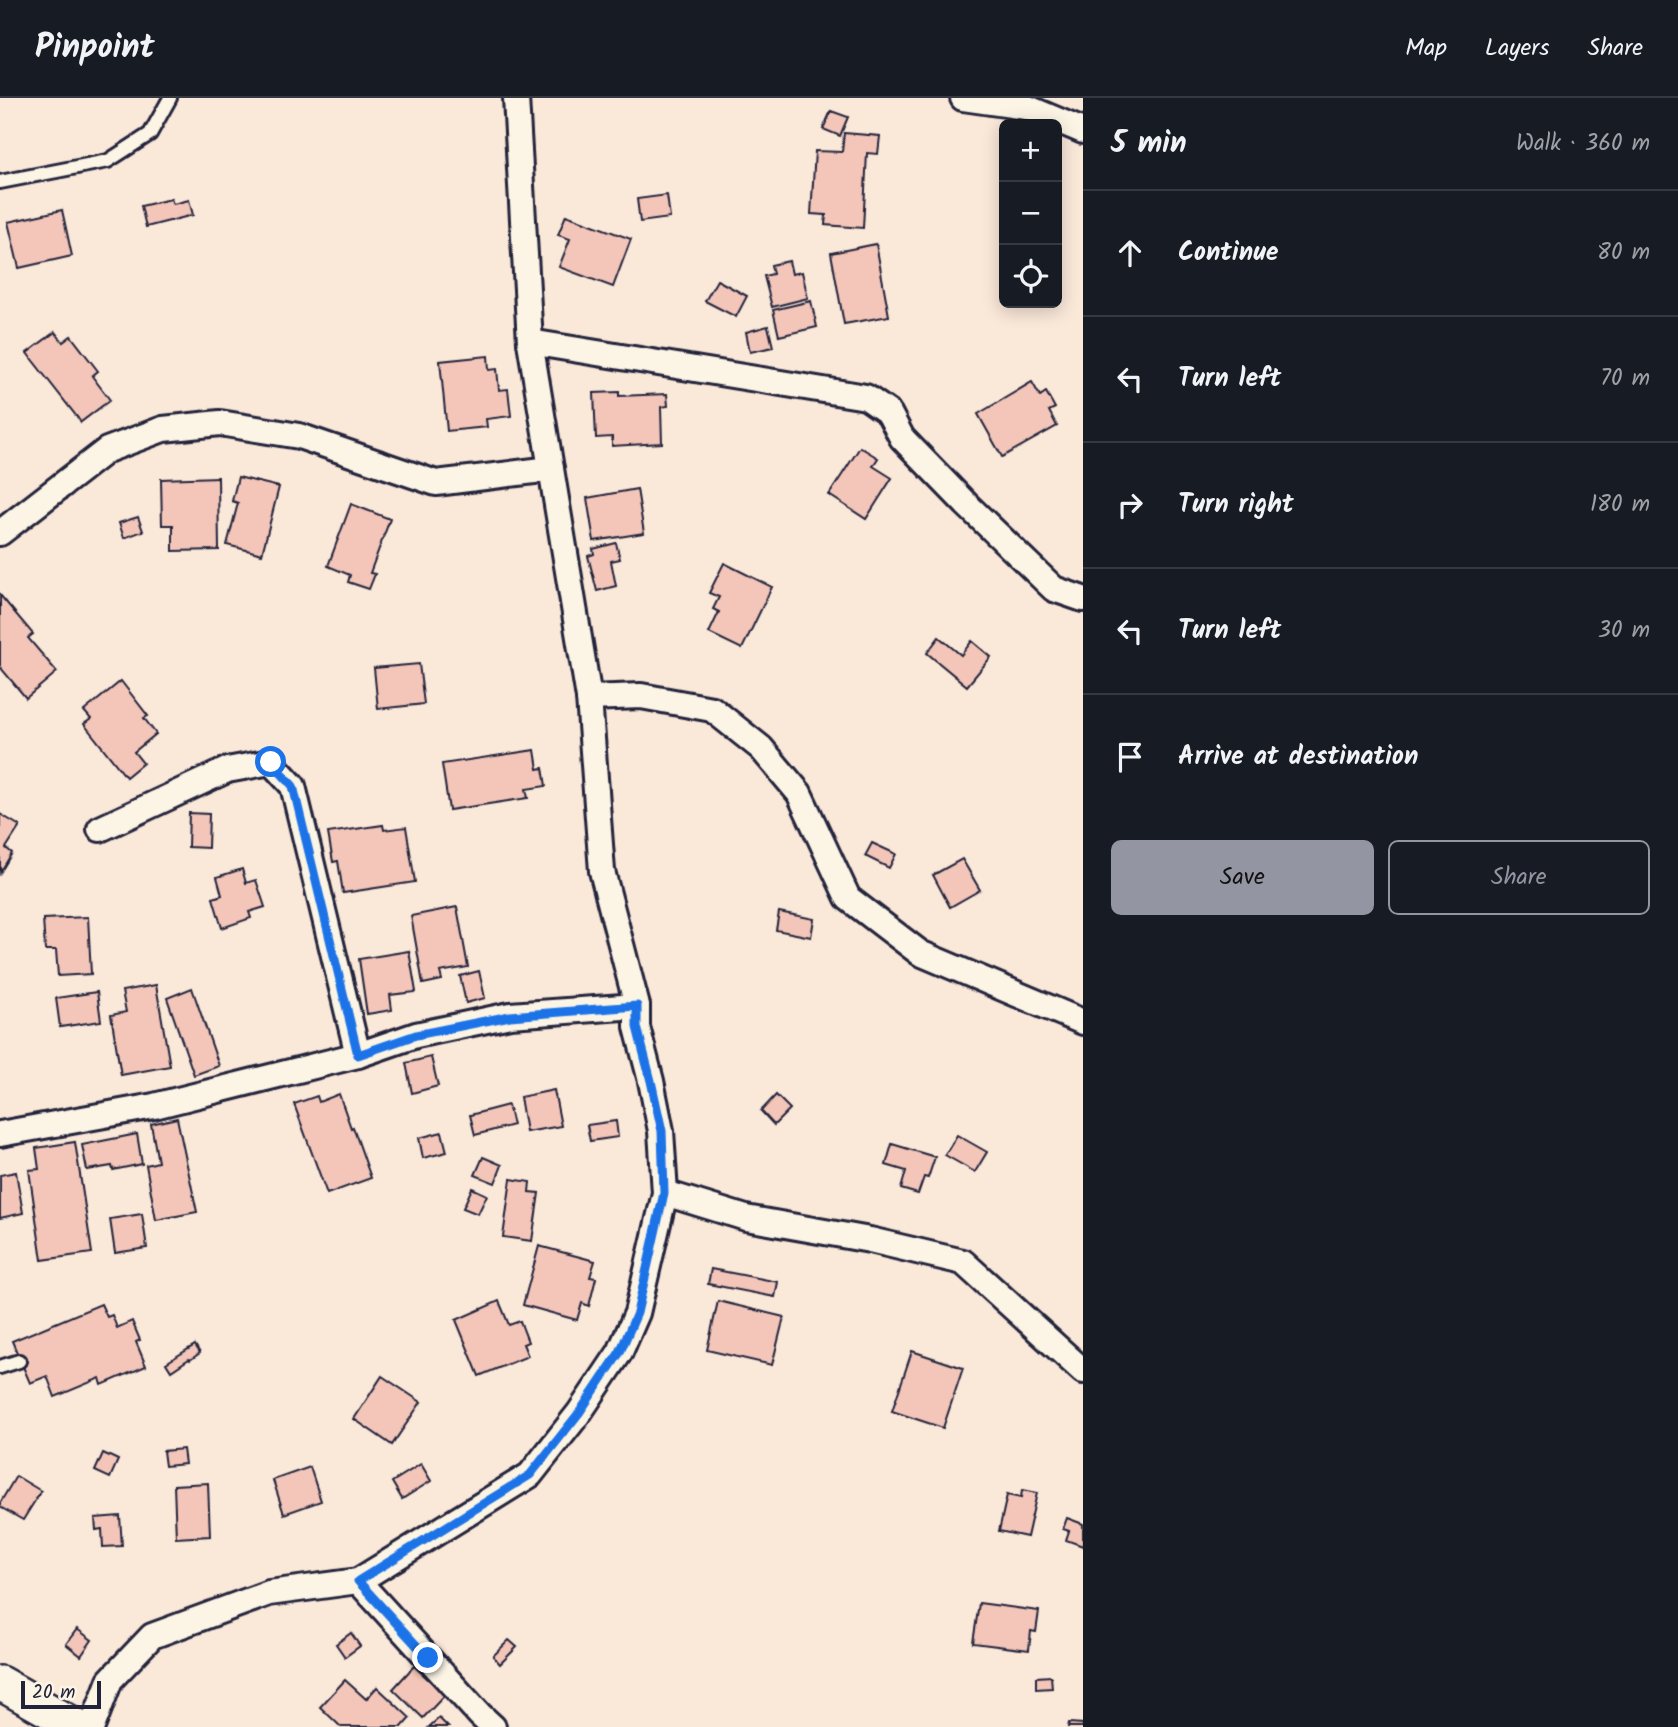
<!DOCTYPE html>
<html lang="en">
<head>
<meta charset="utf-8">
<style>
  :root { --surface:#171b24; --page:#20242c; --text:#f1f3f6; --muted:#9ea1a6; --line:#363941; --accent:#9495a2 }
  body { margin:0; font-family:Kalam,sans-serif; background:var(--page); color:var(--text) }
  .controls { position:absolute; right:21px; top:21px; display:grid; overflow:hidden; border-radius:10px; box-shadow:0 4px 18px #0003 }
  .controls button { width:63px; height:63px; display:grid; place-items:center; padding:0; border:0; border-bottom:2px solid var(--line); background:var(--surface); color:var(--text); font:35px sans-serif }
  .scale { position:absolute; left:21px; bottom:18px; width:80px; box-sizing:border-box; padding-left:7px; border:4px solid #22223b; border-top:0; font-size:19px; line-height:24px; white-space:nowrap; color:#22223b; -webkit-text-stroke:5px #fcf5e5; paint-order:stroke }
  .stop { position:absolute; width:21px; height:21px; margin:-16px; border:5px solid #1a73e8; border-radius:50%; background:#fff }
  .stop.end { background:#1a73e8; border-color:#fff; box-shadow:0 2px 7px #0008 }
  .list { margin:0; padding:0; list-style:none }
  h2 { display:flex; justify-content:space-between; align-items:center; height:91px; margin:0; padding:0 28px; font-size:30px }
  h2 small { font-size:23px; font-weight:400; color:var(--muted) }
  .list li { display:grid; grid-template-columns:46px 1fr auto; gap:21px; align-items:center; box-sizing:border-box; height:126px; padding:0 28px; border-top:2px solid var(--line) }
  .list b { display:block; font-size:26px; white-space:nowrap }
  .list em { font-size:23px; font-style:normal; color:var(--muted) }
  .actions { display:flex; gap:14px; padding:21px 28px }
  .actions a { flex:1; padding:16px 0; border:2px solid var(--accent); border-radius:10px; text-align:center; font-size:24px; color:var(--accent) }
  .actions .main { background:var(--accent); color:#111 }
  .icon { flex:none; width:38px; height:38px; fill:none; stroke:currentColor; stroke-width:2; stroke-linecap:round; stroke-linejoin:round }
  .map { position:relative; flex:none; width:1083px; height:1629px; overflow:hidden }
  header { display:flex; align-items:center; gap:42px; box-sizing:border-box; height:98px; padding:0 35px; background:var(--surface); border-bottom:2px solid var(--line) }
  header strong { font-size:33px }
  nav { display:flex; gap:38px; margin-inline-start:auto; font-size:24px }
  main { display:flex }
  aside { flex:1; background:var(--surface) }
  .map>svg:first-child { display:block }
  .building { fill:#f3c6b9; stroke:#22223b; stroke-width:2 }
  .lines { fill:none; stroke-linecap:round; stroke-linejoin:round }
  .lane-casing { stroke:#22223b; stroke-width:18 }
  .street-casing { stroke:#22223b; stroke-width:30 }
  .secondary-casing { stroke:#22223b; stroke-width:38 }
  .lane { stroke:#fcf5e5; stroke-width:12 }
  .street { stroke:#fcf5e5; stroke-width:24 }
  .secondary { stroke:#fcf5e5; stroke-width:33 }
  .route { stroke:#1a73e8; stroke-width:9 }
</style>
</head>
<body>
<header>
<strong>Pinpoint</strong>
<nav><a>Map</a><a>Layers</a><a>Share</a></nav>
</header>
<main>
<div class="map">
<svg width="1083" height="1629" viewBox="0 0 1083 1629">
  <rect width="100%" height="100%" fill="#fae8d9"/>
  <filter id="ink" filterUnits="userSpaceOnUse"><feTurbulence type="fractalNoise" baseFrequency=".0143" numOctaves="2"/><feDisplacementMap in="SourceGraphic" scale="14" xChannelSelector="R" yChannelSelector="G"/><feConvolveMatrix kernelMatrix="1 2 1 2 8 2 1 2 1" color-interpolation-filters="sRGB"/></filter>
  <g filter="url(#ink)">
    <g class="building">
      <polygon points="831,13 848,19 840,38 823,31"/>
      <polygon points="844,35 880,38 878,56 867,55 863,130 825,127 826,117 811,116 815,53 842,54"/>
      <polygon points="667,97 670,120 640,124 637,101"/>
      <polygon points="171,101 173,106 189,102 193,117 146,129 141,108"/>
      <polygon points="62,112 72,158 19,170 8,124"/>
      <polygon points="566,117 631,141 613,189 559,169 570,141 558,137"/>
      <polygon points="876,146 889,218 844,226 831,155"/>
      <polygon points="789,163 792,176 802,174 808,200 772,209 764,178 773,176 771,167"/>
      <polygon points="717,182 747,198 736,219 705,203"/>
      <polygon points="811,203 817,229 779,238 773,212"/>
      <polygon points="768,228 773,249 750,254 746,234"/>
      <polygon points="55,234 63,244 71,238 98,273 92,278 110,302 81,324 27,255"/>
      <polygon points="488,258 489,272 497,271 499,292 508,291 511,318 486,321 487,329 447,333 440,263"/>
      <polygon points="1032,284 1040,298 1046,294 1055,310 1049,313 1057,328 1002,359 978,316"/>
      <polygon points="619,294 619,298 667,296 668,308 661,309 662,345 612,348 612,339 596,340 594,295"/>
      <polygon points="860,349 878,360 873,368 892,380 866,421 829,397"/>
      <polygon points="218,379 219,452 173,453 173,427 162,427 161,381"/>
      <polygon points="238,379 279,389 262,456 227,447 238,405 232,403"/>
      <polygon points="637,391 644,435 594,443 587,400"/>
      <polygon points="351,406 390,421 370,475 375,476 369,491 348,484 350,477 328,468"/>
      <polygon points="138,419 143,433 124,440 119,425"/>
      <polygon points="616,445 620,461 611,463 616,488 597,493 588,458 594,456 593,451"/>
      <polygon points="724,465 772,489 742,551 709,535 719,514 713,511 719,499 709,495"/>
      <polygon points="0,497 33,536 28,540 57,574 26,600 0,569"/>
      <polygon points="939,539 961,557 972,543 991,559 967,588 927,555"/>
      <polygon points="419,566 424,606 378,611 374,570"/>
      <polygon points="121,583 148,618 144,620 156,636 134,654 143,665 126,679 84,626 91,621 84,613"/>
      <polygon points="535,652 538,671 543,670 546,688 526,691 528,700 449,712 442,666"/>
      <polygon points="189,715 209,716 208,750 188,749"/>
      <polygon points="0,716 20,728 6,750 12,755 0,775"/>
      <polygon points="383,727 384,732 406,729 415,784 343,795 338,763 333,764 328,735"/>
      <polygon points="872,745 896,756 889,770 865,758"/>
      <polygon points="962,761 980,792 950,809 933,777"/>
      <polygon points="242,771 246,785 256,782 265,809 249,814 251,820 222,830 213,800 222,797 217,779"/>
      <polygon points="457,809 468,869 440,874 442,882 423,886 411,818"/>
      <polygon points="779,814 814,821 811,839 776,832"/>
      <polygon points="88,819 91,876 58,878 56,852 45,852 43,821"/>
      <polygon points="409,853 416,894 390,897 392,912 367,916 359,861"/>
      <polygon points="479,873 485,900 466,905 460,878"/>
      <polygon points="156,887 170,968 121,977 111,917 126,914 122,893"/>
      <polygon points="192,890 219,968 194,977 167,900"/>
      <polygon points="97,894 101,923 60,929 56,900"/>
      <polygon points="431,959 438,988 412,995 406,965"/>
      <polygon points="554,992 561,1028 526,1034 520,999"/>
      <polygon points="339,996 351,1030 353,1029 371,1080 327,1096 294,1006 317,998 319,1004"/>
      <polygon points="776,997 790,1011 774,1027 761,1013"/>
      <polygon points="508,1007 513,1027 475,1037 470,1017"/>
      <polygon points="177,1020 197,1114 156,1122 146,1067 158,1064 151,1026"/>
      <polygon points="616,1023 618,1039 590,1043 587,1027"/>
      <polygon points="442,1034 447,1054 423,1060 419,1040"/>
      <polygon points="137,1036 142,1066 113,1072 112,1068 87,1072 82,1047"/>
      <polygon points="957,1037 987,1054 975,1074 945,1057"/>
      <polygon points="75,1044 92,1155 42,1162 29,1072 39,1071 36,1050"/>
      <polygon points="892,1046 935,1059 928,1080 924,1079 918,1096 901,1091 906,1073 886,1067"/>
      <polygon points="483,1059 502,1067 495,1085 475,1077"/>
      <polygon points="16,1074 23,1115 0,1120 0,1077"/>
      <polygon points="511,1081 530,1084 529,1094 539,1095 532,1143 503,1139"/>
      <polygon points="472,1090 487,1097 478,1116 463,1110"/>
      <polygon points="142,1116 147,1150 115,1155 110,1121"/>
      <polygon points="539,1148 595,1163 590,1179 596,1180 589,1208 582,1205 577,1222 523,1207"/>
      <polygon points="711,1171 778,1184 775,1199 708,1186"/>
      <polygon points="499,1203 509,1227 520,1223 528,1244 523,1246 528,1258 479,1278 456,1222"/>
      <polygon points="718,1203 784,1219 772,1267 707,1252"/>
      <polygon points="101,1206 107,1219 112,1217 117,1230 132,1223 140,1242 136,1244 146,1268 102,1287 100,1280 55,1299 47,1278 30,1285 12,1243"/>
      <polygon points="195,1247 200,1255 190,1262 189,1261 171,1273 166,1265"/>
      <polygon points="912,1253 963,1270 943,1330 892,1313"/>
      <polygon points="382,1278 421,1304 392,1347 354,1321"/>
      <polygon points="183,1351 185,1366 165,1368 163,1353"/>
      <polygon points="103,1355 118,1362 110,1380 95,1373"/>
      <polygon points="421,1366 431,1383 402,1401 392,1384"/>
      <polygon points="310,1369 321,1403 284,1416 273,1382"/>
      <polygon points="16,1378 41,1393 23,1422 0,1409 0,1405"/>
      <polygon points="208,1385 210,1438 176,1440 174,1387"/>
      <polygon points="1022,1392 1037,1395 1027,1439 999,1433 1007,1397 1021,1400"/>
      <polygon points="120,1418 122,1448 103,1449 102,1431 96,1432 95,1420"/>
      <polygon points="1067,1420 1083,1426 1083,1448 1066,1442 1069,1433 1063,1431"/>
      <polygon points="979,1505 1039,1513 1036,1534 1031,1533 1029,1552 973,1545"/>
      <polygon points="77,1531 92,1542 81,1558 66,1546"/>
      <polygon points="351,1535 360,1548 345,1559 336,1546"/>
      <polygon points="509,1542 517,1549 500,1566 493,1558"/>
      <polygon points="414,1568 445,1597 423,1620 393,1591"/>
      <polygon points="1051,1578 1052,1590 1036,1591 1036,1579"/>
      <polygon points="345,1582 366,1601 377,1589 410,1620 402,1629 341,1629 320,1609"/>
      <polygon points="439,1620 448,1629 429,1629"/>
      <polygon points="1069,1625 1083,1626 1083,1629 1068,1629"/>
    </g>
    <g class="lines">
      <defs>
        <g id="lane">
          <polyline points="0,84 108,63 150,36 170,0"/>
          <polyline points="0,1269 19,1263"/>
        </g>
        <g id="street">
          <polyline points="516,0 530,244"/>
          <polyline points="963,0 1026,9 1083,33"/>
          <polyline points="0,435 107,352 163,331 220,325 299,338 436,385 551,371"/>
          <polyline points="589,600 641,598 712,611 761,650 799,695 848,800 920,855 1083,924"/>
          <polyline points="100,731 227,672 271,664 293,688 358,957"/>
          <polyline points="0,1036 154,1008 358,957 416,937 510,917 637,908"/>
          <polyline points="665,1095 746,1120 870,1142 963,1164 1083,1273"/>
          <polyline points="358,1483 480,1617 493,1629"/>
          <polyline points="92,1629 110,1582 152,1538 269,1495 358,1483 530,1377 579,1315 620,1254 637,1215 665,1095 661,1033 651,983 637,929 637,908 602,773 589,600 530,244 866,299 889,315 902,340 966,406 1054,491 1083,501"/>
        </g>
        <polyline id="secondary" points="0,1585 78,1629"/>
      </defs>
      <use href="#lane" class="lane-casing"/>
      <use href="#street" class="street-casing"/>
      <use href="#secondary" class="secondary-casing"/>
      <use href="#lane" class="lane"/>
      <use href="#street" class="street"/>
      <use href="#secondary" class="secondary"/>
    </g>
  </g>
  <g class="lines" filter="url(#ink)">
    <polyline class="route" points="271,664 293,688 358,957 416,937 510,918 637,908 637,929 651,983 662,1033 664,1095 637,1215 620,1254 579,1315 530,1377 358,1483 428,1560"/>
  </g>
</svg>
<div class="controls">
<button>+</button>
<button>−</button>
<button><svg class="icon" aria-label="locate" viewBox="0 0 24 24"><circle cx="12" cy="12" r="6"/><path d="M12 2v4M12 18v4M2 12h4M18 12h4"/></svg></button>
</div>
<div class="scale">20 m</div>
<div class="stop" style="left:271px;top:664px"></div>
<div class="stop end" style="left:428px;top:1560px"></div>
</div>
<aside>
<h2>5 min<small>Walk · 360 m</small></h2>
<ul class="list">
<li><svg class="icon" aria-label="ahead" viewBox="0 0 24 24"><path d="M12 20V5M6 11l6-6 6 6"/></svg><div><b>Continue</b></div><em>80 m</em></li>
<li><svg class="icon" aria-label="left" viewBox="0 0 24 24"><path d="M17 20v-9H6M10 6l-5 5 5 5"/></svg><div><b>Turn left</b></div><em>70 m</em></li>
<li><svg class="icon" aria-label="right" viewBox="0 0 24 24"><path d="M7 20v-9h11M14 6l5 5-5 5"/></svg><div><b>Turn right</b></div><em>180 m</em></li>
<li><svg class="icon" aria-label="left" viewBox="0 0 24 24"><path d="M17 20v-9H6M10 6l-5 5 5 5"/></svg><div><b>Turn left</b></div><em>30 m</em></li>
<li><svg class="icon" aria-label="arrive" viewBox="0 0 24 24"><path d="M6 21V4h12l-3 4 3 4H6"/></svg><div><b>Arrive at destination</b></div></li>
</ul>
<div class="actions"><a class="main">Save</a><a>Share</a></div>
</aside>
</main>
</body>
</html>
